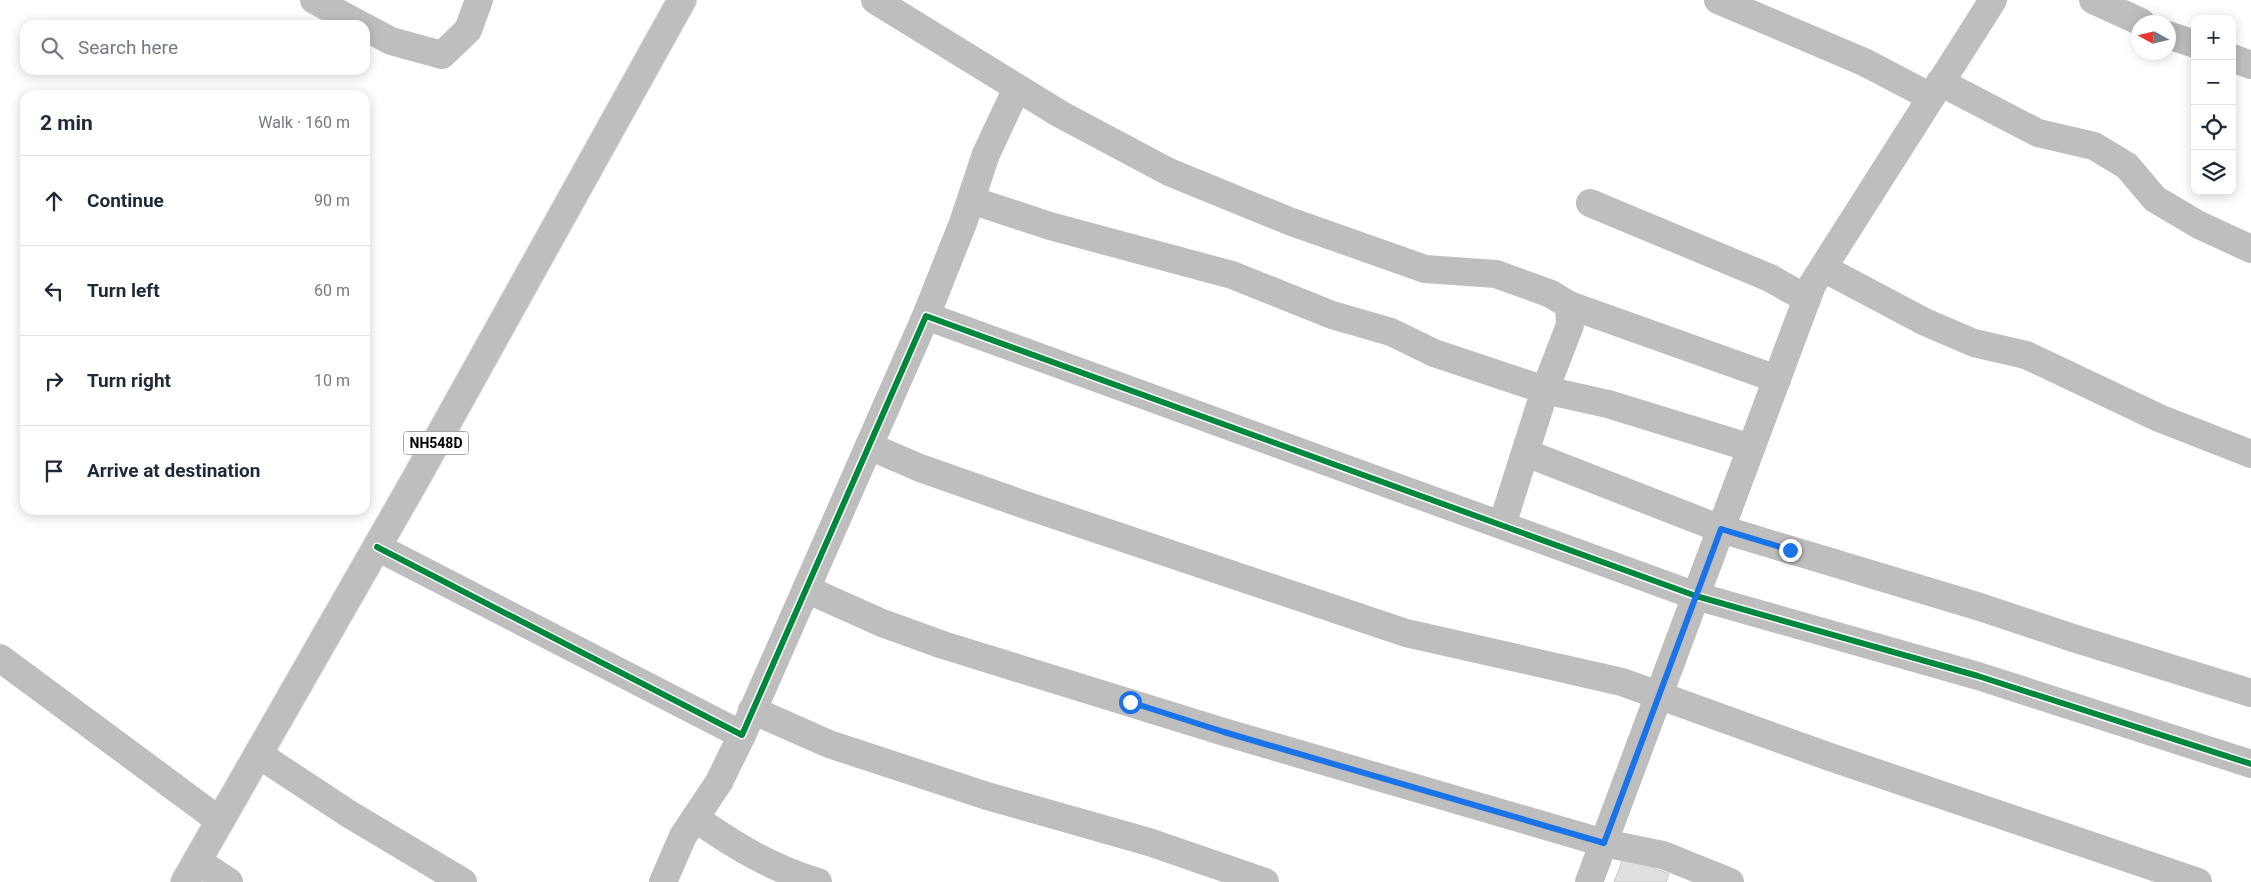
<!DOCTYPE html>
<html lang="en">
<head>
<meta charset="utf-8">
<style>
  :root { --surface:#fff; --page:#f6f6f7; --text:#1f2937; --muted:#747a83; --line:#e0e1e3 }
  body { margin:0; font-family:Roboto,sans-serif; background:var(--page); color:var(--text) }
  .controls { position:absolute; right:15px; top:15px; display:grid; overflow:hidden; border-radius:10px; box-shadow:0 2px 12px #0003 }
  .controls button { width:45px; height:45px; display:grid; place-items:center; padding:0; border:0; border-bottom:1px solid var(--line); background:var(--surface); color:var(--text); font:25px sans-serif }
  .compass { position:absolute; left:2131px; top:15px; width:45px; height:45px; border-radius:50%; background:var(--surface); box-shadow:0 2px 12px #0003; rotate:278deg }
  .stop { position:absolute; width:15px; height:15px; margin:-11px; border:4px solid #1a73e8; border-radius:50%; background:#fff }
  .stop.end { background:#1a73e8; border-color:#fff; box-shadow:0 1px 5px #0008 }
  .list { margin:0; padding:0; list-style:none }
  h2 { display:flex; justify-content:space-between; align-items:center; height:65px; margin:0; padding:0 20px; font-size:21px }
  h2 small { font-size:16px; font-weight:400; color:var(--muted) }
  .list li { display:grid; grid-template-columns:32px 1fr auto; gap:15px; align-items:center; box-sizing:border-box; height:90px; padding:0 20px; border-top:1px solid var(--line) }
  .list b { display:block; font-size:19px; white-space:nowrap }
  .list em { font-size:16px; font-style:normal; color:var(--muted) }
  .icon { flex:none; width:28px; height:28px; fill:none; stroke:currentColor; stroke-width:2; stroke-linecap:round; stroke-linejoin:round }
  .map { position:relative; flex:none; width:2251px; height:882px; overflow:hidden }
  .search { position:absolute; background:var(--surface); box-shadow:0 2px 12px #0003; left:20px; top:20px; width:350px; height:55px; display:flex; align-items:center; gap:12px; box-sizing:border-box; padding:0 18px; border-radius:15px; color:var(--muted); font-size:19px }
  .panel { position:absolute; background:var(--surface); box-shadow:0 2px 12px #0003; left:20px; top:90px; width:350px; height:425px; border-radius:15px }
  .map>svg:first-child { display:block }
  .building { fill:#dfdfdf; stroke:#c6c6c6 }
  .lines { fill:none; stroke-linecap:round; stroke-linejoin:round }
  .trunk-casing { stroke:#dbdbdb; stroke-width:30 }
  .minor { stroke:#bebebe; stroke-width:28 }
  .tertiary { stroke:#bebebe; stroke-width:28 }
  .trunk { stroke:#bebebe; stroke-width:28 }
  .cycleway-casing { stroke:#fff; stroke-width:9 }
  .cycleway { stroke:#00873e; stroke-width:6 }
  .route { stroke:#1a73e8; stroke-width:6 }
  .labels { text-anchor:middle; stroke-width:4; stroke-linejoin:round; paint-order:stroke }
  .shield { fill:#fff; stroke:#4c4c4c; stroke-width:1 }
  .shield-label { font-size:14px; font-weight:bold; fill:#000 }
</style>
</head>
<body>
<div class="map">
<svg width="2251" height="882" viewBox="0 0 2251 882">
  <rect width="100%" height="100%" fill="#fff"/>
  <polygon class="building" points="1624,856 1669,874 1666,882 1614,882"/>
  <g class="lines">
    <defs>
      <polyline id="trunk" points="185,882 414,482 682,0"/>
    </defs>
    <use href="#trunk" class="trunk-casing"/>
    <g class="minor">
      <polyline points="314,0 361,25"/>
      <polyline points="875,0 1060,114 1169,172 1289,221 1425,269 1496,274 1551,294 1569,305 1570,325 1545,390 1502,525"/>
      <polyline points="1718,0 1864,62 1931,97"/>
      <polyline points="2093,0 2141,22"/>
      <polyline points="365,27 391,41 442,55 468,30 479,0"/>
      <polyline points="2168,35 2195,44"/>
      <polyline points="2232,58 2251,65"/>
      <polyline points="1940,82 2038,133 2094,146 2127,166 2155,199 2199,225 2251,249"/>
      <polyline points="971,200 1050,226 1232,275 1332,315 1391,332 1434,353 1545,390 1608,404 1751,448"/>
      <polyline points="1590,203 1770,278 1807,299"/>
      <polyline points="1823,268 1925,322 1974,343 2026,355 2159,418 2251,454"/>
      <polyline points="1569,305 1777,379"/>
      <polyline points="926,316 963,223 986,154 1017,88"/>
      <polyline points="869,446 920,468 1031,507 1406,633 1622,682 1827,756 2198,882"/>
      <polyline points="1526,453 1721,529 1980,607 2073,638 2251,693"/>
      <polyline points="377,547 742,735 926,316 1696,596 1978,676 2251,764"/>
      <polyline points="806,589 882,623 943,645 1224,732 1604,843 1663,855 1730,882"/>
      <polyline points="0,658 220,821"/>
      <polyline points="752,710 829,744 987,796 1149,842 1265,882"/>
      <polyline points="258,754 349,814 463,882"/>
      <path d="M 695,818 C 735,846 771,868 818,882"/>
      <polyline points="197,861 229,882"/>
      <polyline points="663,882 683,836 719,782 742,735"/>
    </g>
    <polyline class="tertiary" points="1589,882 1812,285 1993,0"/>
    <use href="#trunk" class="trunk"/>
    <defs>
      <polyline id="cycleway" points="377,547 742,735 926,316 1696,596 1978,676 2251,764"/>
    </defs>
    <use href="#cycleway" class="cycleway-casing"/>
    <use href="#cycleway" class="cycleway"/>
  </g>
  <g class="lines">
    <polyline class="route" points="1130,702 1224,732 1604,843 1721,529 1790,550"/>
  </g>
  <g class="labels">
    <rect class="shield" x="403.5" y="431.5" width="65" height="23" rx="4"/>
    <g class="shield-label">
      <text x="436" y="448">NH548D</text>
    </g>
  </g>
</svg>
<div class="controls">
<button>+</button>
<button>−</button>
<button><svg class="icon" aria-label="locate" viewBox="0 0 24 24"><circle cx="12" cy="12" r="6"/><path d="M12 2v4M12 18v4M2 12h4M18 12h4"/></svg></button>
<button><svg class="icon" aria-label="layers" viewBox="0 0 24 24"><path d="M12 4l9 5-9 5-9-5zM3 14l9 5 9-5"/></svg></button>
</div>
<svg class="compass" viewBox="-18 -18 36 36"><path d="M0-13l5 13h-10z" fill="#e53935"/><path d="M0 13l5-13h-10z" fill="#747a83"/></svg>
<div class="stop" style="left:1130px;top:702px"></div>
<div class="stop end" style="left:1790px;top:550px"></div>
<div class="search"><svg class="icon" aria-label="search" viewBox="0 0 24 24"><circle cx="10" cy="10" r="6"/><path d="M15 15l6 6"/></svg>Search here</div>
<section class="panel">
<h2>2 min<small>Walk · 160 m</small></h2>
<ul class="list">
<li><svg class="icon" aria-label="ahead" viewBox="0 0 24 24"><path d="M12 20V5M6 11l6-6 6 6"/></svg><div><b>Continue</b></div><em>90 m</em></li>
<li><svg class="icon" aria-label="left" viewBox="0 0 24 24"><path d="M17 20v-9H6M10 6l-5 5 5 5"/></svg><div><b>Turn left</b></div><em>60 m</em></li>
<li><svg class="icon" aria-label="right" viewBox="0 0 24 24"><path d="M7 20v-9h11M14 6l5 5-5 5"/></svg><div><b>Turn right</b></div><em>10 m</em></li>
<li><svg class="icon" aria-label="arrive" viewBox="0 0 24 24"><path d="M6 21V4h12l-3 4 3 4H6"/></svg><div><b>Arrive at destination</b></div></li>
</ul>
</section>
</div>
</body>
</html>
